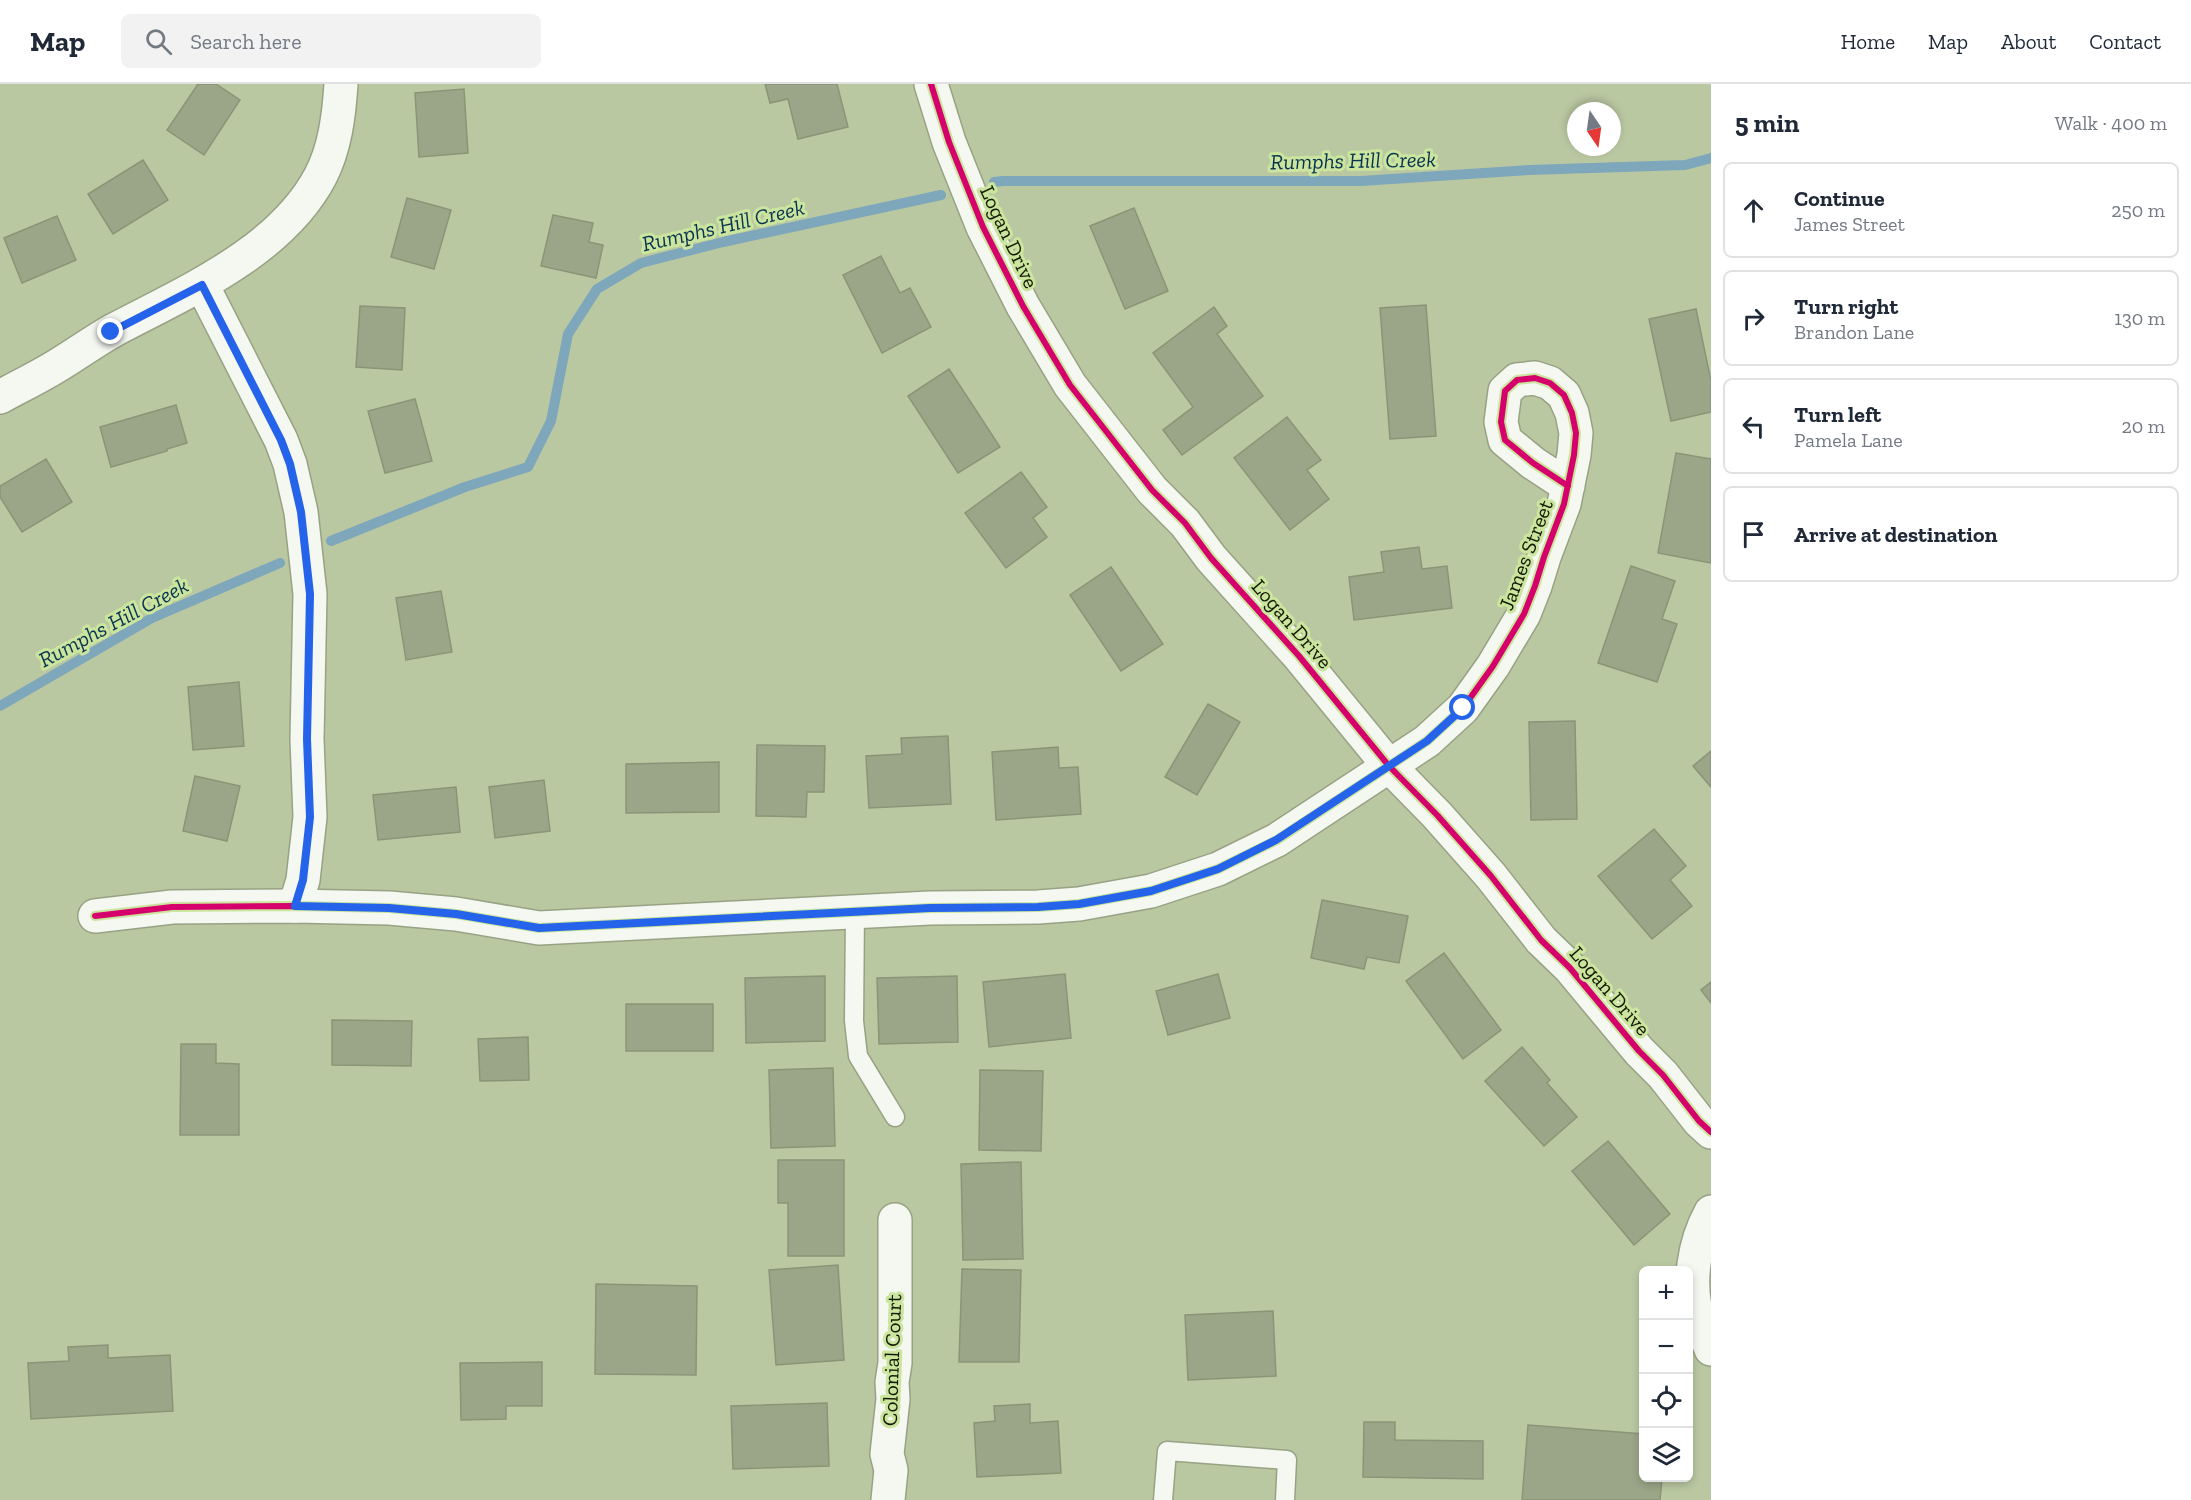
<!DOCTYPE html>
<html lang="en">
<head>
<meta charset="utf-8">
<style>
  :root { --surface:#fff; --page:#f2f2f3; --text:#1f2937; --muted:#747a83; --line:#e0e1e3 }
  body { margin:0; font-family:"Zilla Slab",serif; background:var(--page); color:var(--text) }
  .controls { position:absolute; right:18px; bottom:18px; display:grid; overflow:hidden; border-radius:9px; box-shadow:0 3px 9px #0003 }
  .controls button { width:54px; height:54px; display:grid; place-items:center; padding:0; border:0; border-bottom:2px solid var(--line); background:var(--surface); color:var(--text); font:30px sans-serif }
  .compass { position:absolute; left:1567px; top:18px; width:54px; height:54px; border-radius:50%; background:var(--surface); box-shadow:0 3px 9px #0003; rotate:167deg }
  .stop { position:absolute; width:18px; height:18px; margin:-14px; border:4px solid #2563eb; border-radius:50%; background:#fff }
  .stop.end { background:#2563eb; border-color:#fff; box-shadow:0 2px 6px #0008 }
  .list { margin:0; padding:0; list-style:none }
  h2 { display:flex; justify-content:space-between; align-items:center; height:78px; margin:0; padding:0 24px; font-size:26px }
  h2 small { font-size:20px; font-weight:400; color:var(--muted) }
  .list li { display:grid; grid-template-columns:39px 1fr auto; gap:18px; align-items:center; box-sizing:border-box; height:96px; margin:0 12px 12px; padding:0 12px; border:2px solid var(--line); border-radius:9px }
  .list b { display:block; font-size:22px; white-space:nowrap }
  .list p { margin:0; font-size:20px; white-space:nowrap; color:var(--muted) }
  .list em { font-size:20px; font-style:normal; color:var(--muted) }
  .icon { flex:none; width:33px; height:33px; fill:none; stroke:currentColor; stroke-width:2; stroke-linecap:round; stroke-linejoin:round }
  .map { position:relative; flex:none; width:1711px; height:1416px; overflow:hidden }
  header { display:flex; align-items:center; gap:36px; box-sizing:border-box; height:84px; padding:0 30px; background:var(--surface); border-bottom:2px solid var(--line) }
  header strong { font-size:28px }
  nav { display:flex; gap:33px; margin-inline-start:auto; font-size:21px }
  .search { width:420px; height:54px; background:var(--page); display:flex; align-items:center; gap:15px; box-sizing:border-box; padding:0 21px; border-radius:9px; color:var(--muted); font-size:22px }
  main { display:flex }
  aside { flex:1; background:var(--surface) }
  .map>svg:first-child { display:block }
  .lines { fill:none; stroke-linecap:round; stroke-linejoin:round }
  .stream { stroke:#7ea7bb; stroke-width:10 }
  .building { fill:#9ba688; stroke:#8a9577; stroke-width:1.5 }
  .lane-casing { stroke:#97a284; stroke-width:21 }
  .street-casing { stroke:#97a284; stroke-width:36 }
  .lane { stroke:#f5f7f1; stroke-width:18 }
  .street { stroke:#f5f7f1; stroke-width:33 }
  .cycleway-casing { stroke:#cbe59e; stroke-width:10 }
  .cycleway { stroke:#d6006c; stroke-width:6 }
  .route { stroke:#2563eb; stroke-width:8 }
  .labels { text-anchor:middle; stroke-width:6; stroke-linejoin:round; paint-order:stroke }
  .street-label { font-size:21px; fill:#111901; stroke:#cbe59e }
  .water-label { font-size:22px; font-style:italic; fill:#083352; stroke:#cbe59e }
</style>
</head>
<body>
<header>
<strong>Map</strong>
<div class="search"><svg class="icon" aria-label="search" viewBox="0 0 24 24"><circle cx="10" cy="10" r="6"/><path d="M15 15l6 6"/></svg>Search here</div>
<nav><a>Home</a><a>Map</a><a>About</a><a>Contact</a></nav>
</header>
<main>
<div class="map">
<svg width="1711" height="1416" viewBox="0 0 1711 1416">
  <rect width="100%" height="100%" fill="#bac8a2"/>
  <g class="lines">
    <g class="stream">
      <polyline points="994,98 1003,97 1361,97 1529,86 1685,81 1711,74"/>
      <polyline points="331,457 465,403 528,383 551,337 568,250 597,205 641,179 723,158 941,111"/>
      <polyline points="0,622 152,534 280,479"/>
    </g>
  </g>
  <g class="building">
    <polygon points="198,0 216,0 240,16 204,71 167,46"/>
    <polygon points="765,0 837,0 848,43 798,55 788,15 770,19"/>
    <polygon points="464,5 468,69 419,73 415,9"/>
    <polygon points="143,76 168,116 113,150 88,110"/>
    <polygon points="407,114 451,126 434,185 391,173"/>
    <polygon points="1134,124 1168,207 1125,225 1090,142"/>
    <polygon points="553,131 593,139 589,158 603,161 596,194 541,182"/>
    <polygon points="57,132 76,176 22,199 4,154"/>
    <polygon points="881,172 900,209 910,204 931,243 882,269 843,191"/>
    <polygon points="1426,221 1436,352 1390,355 1380,224"/>
    <polygon points="360,222 405,224 402,286 356,283"/>
    <polygon points="1214,223 1227,242 1217,250 1263,312 1182,371 1163,346 1193,323 1153,269"/>
    <polygon points="1696,225 1711,297 1711,328 1671,337 1649,235"/>
    <polygon points="949,285 1000,363 958,389 908,312"/>
    <polygon points="415,315 432,377 385,389 368,327"/>
    <polygon points="176,321 187,359 167,365 167,367 111,383 100,343"/>
    <polygon points="1287,333 1321,376 1307,386 1329,415 1290,446 1234,374"/>
    <polygon points="1676,369 1711,375 1711,479 1658,469"/>
    <polygon points="46,375 72,418 22,448 0,413 0,402"/>
    <polygon points="1021,388 1047,423 1033,434 1047,453 1006,484 965,429"/>
    <polygon points="1419,463 1422,485 1447,482 1452,524 1354,536 1349,493 1384,488 1381,468"/>
    <polygon points="1631,482 1675,497 1662,535 1677,540 1657,598 1598,579"/>
    <polygon points="1111,483 1163,560 1121,587 1070,511"/>
    <polygon points="441,507 452,568 406,576 396,514"/>
    <polygon points="239,598 244,662 193,666 188,603"/>
    <polygon points="1208,620 1240,638 1197,711 1165,693"/>
    <polygon points="1575,637 1577,735 1531,736 1529,638"/>
    <polygon points="948,652 951,720 869,724 866,672 902,670 901,654"/>
    <polygon points="757,661 825,662 824,708 807,708 806,733 756,732"/>
    <polygon points="1058,663 1059,684 1078,683 1081,730 996,736 992,668"/>
    <polygon points="1711,667 1711,703 1693,682"/>
    <polygon points="719,678 719,728 626,729 626,680"/>
    <polygon points="195,692 240,702 227,757 183,747"/>
    <polygon points="544,696 550,747 495,754 489,703"/>
    <polygon points="456,703 460,748 378,756 373,711"/>
    <polygon points="1654,745 1686,782 1670,796 1692,822 1652,855 1598,792"/>
    <polygon points="1322,816 1408,832 1399,879 1367,873 1364,885 1311,874"/>
    <polygon points="1444,869 1501,946 1463,975 1406,897"/>
    <polygon points="1065,890 1071,954 989,963 983,898"/>
    <polygon points="1218,890 1230,934 1168,951 1156,907"/>
    <polygon points="825,892 825,957 746,959 745,894"/>
    <polygon points="957,892 958,958 879,960 877,894"/>
    <polygon points="1711,898 1711,919 1701,906"/>
    <rect x="626" y="920" width="87" height="47"/>
    <polygon points="332,936 412,937 411,982 332,981"/>
    <polygon points="528,953 529,996 480,997 478,955"/>
    <polygon points="181,960 216,960 216,979 239,980 239,1051 180,1051"/>
    <polygon points="1522,963 1550,996 1547,999 1577,1033 1544,1062 1485,997"/>
    <polygon points="833,984 835,1062 771,1064 769,986"/>
    <polygon points="980,986 1043,987 1041,1067 979,1066"/>
    <polygon points="1608,1057 1670,1130 1634,1161 1572,1087"/>
    <polygon points="778,1076 844,1076 844,1172 788,1172 788,1119 778,1119"/>
    <polygon points="1021,1078 1023,1175 963,1176 961,1080"/>
    <polygon points="838,1181 844,1276 776,1281 769,1186"/>
    <polygon points="962,1185 1021,1186 1019,1278 959,1278"/>
    <polygon points="596,1200 697,1202 696,1291 595,1290"/>
    <polygon points="1273,1227 1276,1292 1188,1296 1185,1231"/>
    <polygon points="108,1261 108,1274 170,1271 173,1327 31,1335 28,1279 69,1277 68,1263"/>
    <polygon points="542,1278 542,1322 506,1322 506,1335 461,1336 460,1279"/>
    <polygon points="827,1319 829,1382 733,1385 731,1322"/>
    <polygon points="1030,1320 1030,1339 1058,1337 1061,1389 977,1393 974,1339 995,1337 994,1322"/>
    <polygon points="1364,1338 1395,1338 1395,1356 1483,1357 1483,1395 1363,1393"/>
    <polygon points="1528,1341 1644,1350 1644,1394 1662,1394 1660,1416 1522,1416"/>
  </g>
  <g class="lines">
    <defs>
      <g id="lane">
        <polyline points="855,828 854,937 858,972 895,1033"/>
        <polyline points="1163,1416 1167,1367 1287,1376 1285,1416"/>
      </g>
      <g id="street">
        <polyline points="931,0 949,58 983,143 1023,222 1070,301 1152,406 1185,439 1211,474 1299,572 1389,682 1437,731 1491,792 1541,856 1570,884 1639,967 1663,991 1699,1037 1711,1048"/>
        <polyline points="202,201 281,356 290,380 301,428 310,510 307,655 310,733 303,796 295,822"/>
        <path d="M 0,313 C 20,302 41,292 60,280 C 78,269 96,256 114,246 C 186,208 280,168 320,93 C 335,65 339,31 341,0"/>
        <polyline points="95,832 172,823 295,822 389,824 456,830 539,844 930,824 1038,823 1079,820 1151,807 1218,785 1277,756 1427,657 1463,624 1493,582 1524,530 1535,502 1544,473 1564,420 1574,371 1576,349 1572,329 1564,311 1550,299 1535,294 1517,296 1505,307 1501,338 1505,356 1533,379 1568,402"/>
        <path d="M 1711,1128 C 1694,1159 1687,1200 1698,1234 C 1701,1244 1707,1254 1711,1265"/>
        <polyline points="888,1416 891,1386 887,1370 893,1315 892,1298 895,1279 895,1136"/>
      </g>
    </defs>
    <use href="#lane" class="lane-casing"/>
    <use href="#street" class="street-casing"/>
    <use href="#lane" class="lane"/>
    <use href="#street" class="street"/>
    <defs>
      <g id="cycleway">
        <polyline points="931,0 949,58 983,143 1023,222 1070,301 1152,406 1185,439 1211,474 1299,572 1389,682 1437,731 1491,792 1541,856 1570,884 1639,967 1663,991 1699,1037 1711,1048"/>
        <polyline points="95,832 172,823 295,822 389,824 456,830 539,844 930,824 1038,823 1079,820 1151,807 1218,785 1277,756 1427,657 1463,624 1493,582 1524,530 1535,502 1544,473 1564,420 1574,371 1576,349 1572,329 1564,311 1550,299 1535,294 1517,296 1505,307 1501,338 1505,356 1533,379 1568,402"/>
      </g>
    </defs>
    <use href="#cycleway" class="cycleway-casing"/>
    <use href="#cycleway" class="cycleway"/>
  </g>
  <g class="lines">
    <polyline class="route" points="111,248 202,201 281,356 290,380 301,428 310,510 307,655 310,733 303,796 295,822 389,824 456,830 539,844 930,824 1038,823 1079,820 1151,807 1218,785 1276,756 1427,657 1463,624"/>
  </g>
  <g class="labels">
    <g class="street-label">
      <text transform="translate(1009 153) rotate(65)" y="7">Logan Drive</text>
      <text transform="translate(1526 471) rotate(-69)" y="7">James Street</text>
      <text transform="translate(1292 540) rotate(49)" y="7">Logan Drive</text>
      <text transform="translate(1610 907) rotate(49)" y="7">Logan Drive</text>
      <text transform="translate(892 1276) rotate(-88)" y="7">Colonial Court</text>
    </g>
    <g class="water-label">
      <text transform="translate(1353 76) rotate(-1)" y="8">Rumphs Hill Creek</text>
      <text transform="translate(723 141) rotate(-13)" y="8">Rumphs Hill Creek</text>
      <text transform="translate(113 538) rotate(-28)" y="8">Rumphs Hill Creek</text>
    </g>
  </g>
</svg>
<div class="controls">
<button>+</button>
<button>−</button>
<button><svg class="icon" aria-label="locate" viewBox="0 0 24 24"><circle cx="12" cy="12" r="6"/><path d="M12 2v4M12 18v4M2 12h4M18 12h4"/></svg></button>
<button><svg class="icon" aria-label="layers" viewBox="0 0 24 24"><path d="M12 4l9 5-9 5-9-5zM3 14l9 5 9-5"/></svg></button>
</div>
<svg class="compass" viewBox="-18 -18 36 36"><path d="M0-13l5 13h-10z" fill="#e53935"/><path d="M0 13l5-13h-10z" fill="#747a83"/></svg>
<div class="stop" style="left:1463px;top:624px"></div>
<div class="stop end" style="left:111px;top:248px"></div>
</div>
<aside>
<h2>5 min<small>Walk · 400 m</small></h2>
<ul class="list">
<li><svg class="icon" aria-label="ahead" viewBox="0 0 24 24"><path d="M12 20V5M6 11l6-6 6 6"/></svg><div><b>Continue</b><p>James Street</p></div><em>250 m</em></li>
<li><svg class="icon" aria-label="right" viewBox="0 0 24 24"><path d="M7 20v-9h11M14 6l5 5-5 5"/></svg><div><b>Turn right</b><p>Brandon Lane</p></div><em>130 m</em></li>
<li><svg class="icon" aria-label="left" viewBox="0 0 24 24"><path d="M17 20v-9H6M10 6l-5 5 5 5"/></svg><div><b>Turn left</b><p>Pamela Lane</p></div><em>20 m</em></li>
<li><svg class="icon" aria-label="arrive" viewBox="0 0 24 24"><path d="M6 21V4h12l-3 4 3 4H6"/></svg><div><b>Arrive at destination</b></div></li>
</ul>
</aside>
</main>
</body>
</html>
